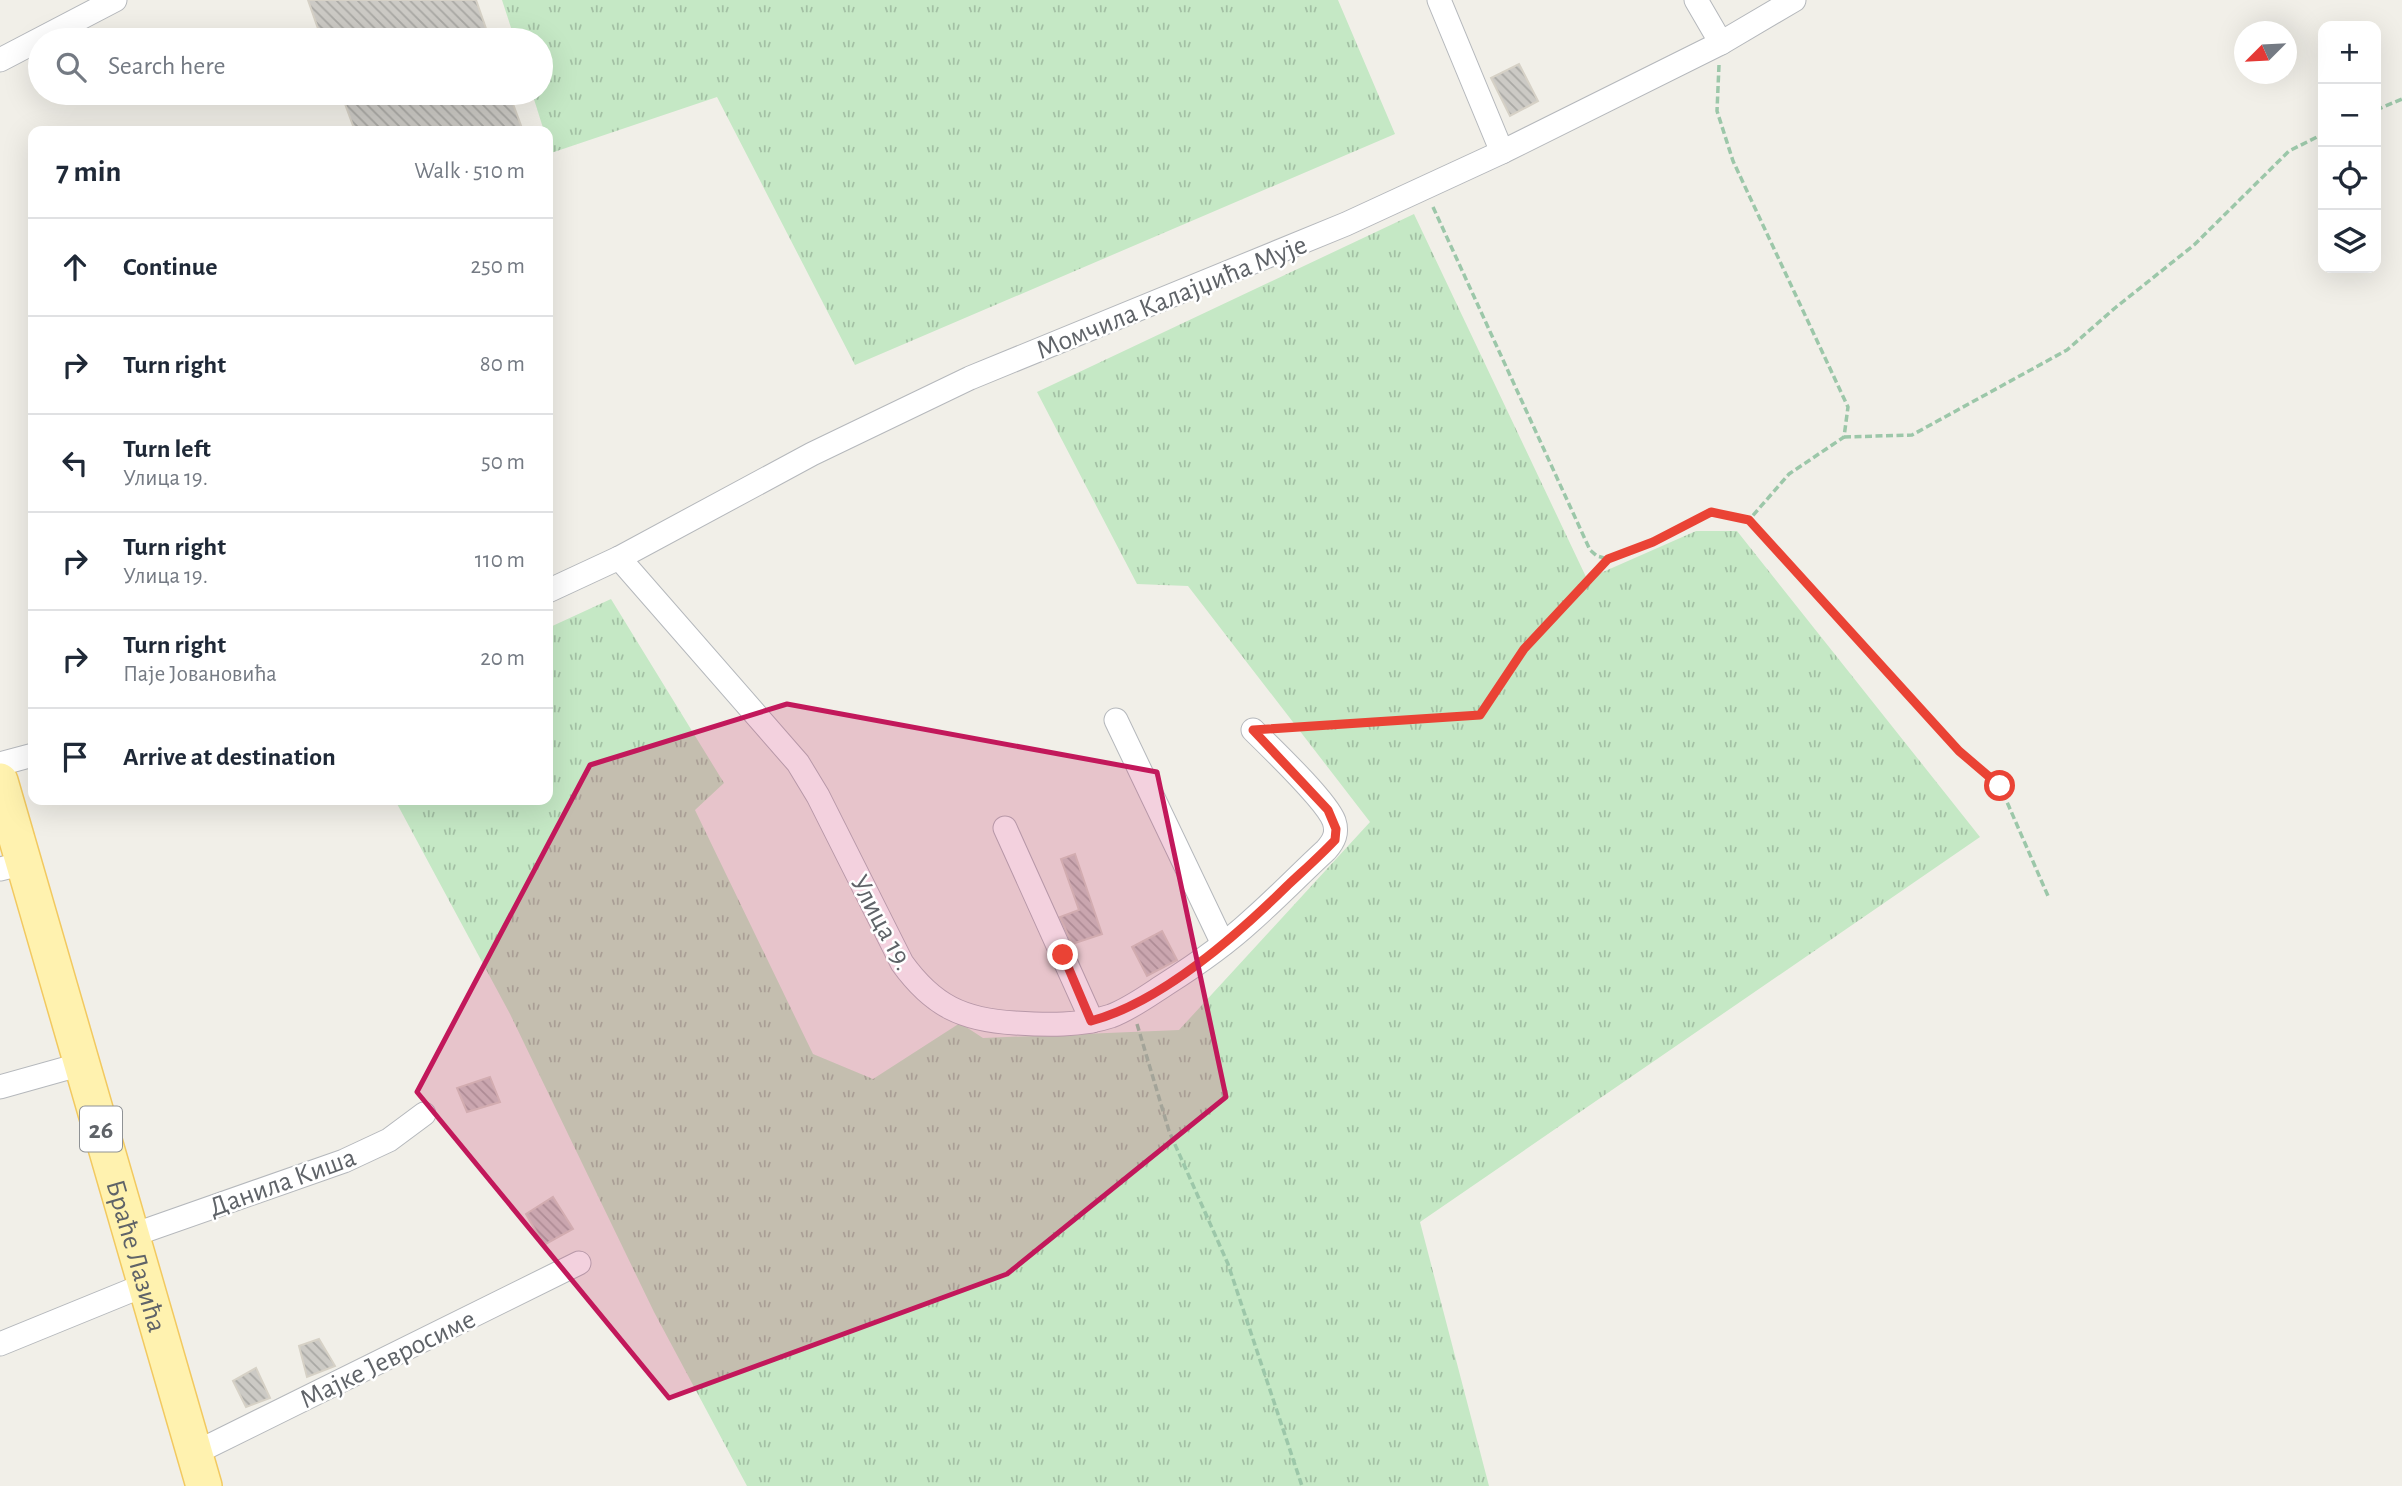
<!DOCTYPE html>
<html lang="en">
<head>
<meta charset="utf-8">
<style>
  :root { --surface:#fff; --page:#f2f2f3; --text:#1f2937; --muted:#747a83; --line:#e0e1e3 }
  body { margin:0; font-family:"Alegreya Sans",sans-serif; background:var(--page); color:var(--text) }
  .controls { position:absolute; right:21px; top:21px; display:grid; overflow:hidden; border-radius:14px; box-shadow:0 7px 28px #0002 }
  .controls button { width:63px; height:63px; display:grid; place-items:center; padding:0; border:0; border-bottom:2px solid var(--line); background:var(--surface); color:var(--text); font:35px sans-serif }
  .compass { position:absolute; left:2234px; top:21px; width:63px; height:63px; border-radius:50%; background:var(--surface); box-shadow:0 7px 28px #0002; rotate:246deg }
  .stop { position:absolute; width:21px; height:21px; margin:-16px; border:5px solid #ea4335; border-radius:50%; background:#fff }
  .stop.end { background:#ea4335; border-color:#fff; box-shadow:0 2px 7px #0008 }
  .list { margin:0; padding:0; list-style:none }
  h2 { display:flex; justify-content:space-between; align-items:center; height:91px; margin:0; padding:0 28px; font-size:30px }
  h2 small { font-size:23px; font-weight:400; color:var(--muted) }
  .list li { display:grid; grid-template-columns:46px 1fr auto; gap:21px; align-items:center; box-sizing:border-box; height:98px; padding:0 28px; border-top:2px solid var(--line) }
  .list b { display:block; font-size:26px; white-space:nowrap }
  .list p { margin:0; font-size:23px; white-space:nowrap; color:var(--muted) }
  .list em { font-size:23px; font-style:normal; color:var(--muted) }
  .icon { flex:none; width:38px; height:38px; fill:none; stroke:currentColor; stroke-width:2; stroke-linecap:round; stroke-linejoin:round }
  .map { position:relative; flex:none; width:2402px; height:1486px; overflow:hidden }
  .search { position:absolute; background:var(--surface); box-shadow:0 7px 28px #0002; left:28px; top:28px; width:525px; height:77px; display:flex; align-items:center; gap:18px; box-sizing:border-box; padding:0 24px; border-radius:38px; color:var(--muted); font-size:26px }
  .panel { position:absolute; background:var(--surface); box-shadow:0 7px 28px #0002; left:28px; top:126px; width:525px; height:679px; border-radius:14px }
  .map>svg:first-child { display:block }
  .grass { fill:url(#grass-tufts) }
  .building { fill:url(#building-back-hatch); stroke:#d6d1c6; stroke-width:2 }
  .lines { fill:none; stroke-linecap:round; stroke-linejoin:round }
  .minor-casing { stroke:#b5b8bc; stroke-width:25 }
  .primary-casing { stroke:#f2c960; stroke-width:38 }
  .path { stroke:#9cc7a9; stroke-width:3.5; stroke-dasharray:7 3.5; stroke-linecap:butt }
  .minor { stroke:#fff; stroke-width:23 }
  .primary { stroke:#fff2af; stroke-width:35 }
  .route { stroke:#ea4335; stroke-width:9 }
  .marked { fill:#c2185b; fill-opacity:0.2; stroke:#c2185b; stroke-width:5; stroke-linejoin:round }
  .labels { text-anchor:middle; stroke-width:5; stroke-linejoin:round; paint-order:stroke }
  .shield { fill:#fff; stroke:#8f9295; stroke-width:2 }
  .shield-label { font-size:26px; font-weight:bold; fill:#5f6368 }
  .street-label { font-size:28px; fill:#5f6368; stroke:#fff }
</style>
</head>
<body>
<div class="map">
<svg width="2402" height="1486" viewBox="0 0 2402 1486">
  <defs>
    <pattern id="grass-tufts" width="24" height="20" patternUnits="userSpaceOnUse" patternTransform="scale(1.75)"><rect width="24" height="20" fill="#c5e8c5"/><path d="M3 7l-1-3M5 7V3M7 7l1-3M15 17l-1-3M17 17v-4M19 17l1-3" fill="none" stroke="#a3c0a4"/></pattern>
    <pattern id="building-back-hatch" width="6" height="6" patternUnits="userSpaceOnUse" patternTransform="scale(1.75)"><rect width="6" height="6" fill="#cccac5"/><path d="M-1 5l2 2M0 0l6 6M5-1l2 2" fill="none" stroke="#a9a8a4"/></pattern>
  </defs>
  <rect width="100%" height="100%" fill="#f1efe8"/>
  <g class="grass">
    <polygon points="502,0 1338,0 1395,134 855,365 717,97 551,153 548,142 548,131 544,131 532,93 541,93 541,40 515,40"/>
    <polygon points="1414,214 1587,579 1696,531 1737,531 1980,837 1420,1222 1489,1486 747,1486 654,1312 510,1014 395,800 548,800 548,628 611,599 724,783 695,810 813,1054 873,1079 960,1023 983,1038 1179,1030 1370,822 1188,586 1137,584 1037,392"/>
  </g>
  <g class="building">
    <polygon points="308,0 476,0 490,40 322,40"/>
    <polygon points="1519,64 1538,101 1510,116 1491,78"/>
    <polygon points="341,93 509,93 523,131 355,131"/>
    <polygon points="1075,854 1102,934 1072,944 1060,917 1079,910 1061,859"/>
    <polygon points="1162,931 1177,960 1147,976 1132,947"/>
    <polygon points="490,1077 500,1102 467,1112 457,1088"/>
    <polygon points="553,1197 573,1229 544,1245 526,1214"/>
    <polygon points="319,1339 335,1366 307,1377 299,1346"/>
    <polygon points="256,1368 270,1398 246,1407 233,1381"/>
  </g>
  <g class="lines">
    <defs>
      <g id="minor">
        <polyline points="1439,0 1502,152"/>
        <polyline points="1696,0 1721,43"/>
        <polyline points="0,60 115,0"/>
        <path d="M 619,558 L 798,763 L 818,796 L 902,963 C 933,1006 963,1020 1015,1023 C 1046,1025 1081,1026 1111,1016 C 1130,1009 1149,995 1166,984 C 1196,965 1226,944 1252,920 C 1277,898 1301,873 1326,850 C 1334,841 1338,833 1334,821 C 1326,800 1271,748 1253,730"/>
        <polyline points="548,591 619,558 812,454 970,378 1346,224 1502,152 1721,43 1794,0"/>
        <polyline points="1116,720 1223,944"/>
        <polyline points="0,764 33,755"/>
        <polyline points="1005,828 1092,1021"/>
        <polyline points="0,869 24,863"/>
        <polyline points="0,1087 82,1064"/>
        <polyline points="133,1235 344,1161 389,1140 424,1114"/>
        <polyline points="0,1344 147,1284"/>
        <polyline points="195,1453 579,1263"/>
      </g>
      <g id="primary">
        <path id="s1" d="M 0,781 L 204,1486"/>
      </g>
    </defs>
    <use href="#minor" class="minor-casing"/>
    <use href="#primary" class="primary-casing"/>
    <g class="path">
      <polyline points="1719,65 1717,111 1733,161 1848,407 1844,437 1789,474 1749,520"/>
      <polyline points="2376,110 2402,99"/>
      <polyline points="1433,207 1590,550 1597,556 1608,559 1653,542 1711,512 1749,520 1959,751 2000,786 2048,896"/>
      <polyline points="1844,437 1912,435 2067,350 2115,308 2194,245 2289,151 2323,134"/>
      <polyline points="1279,728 1480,715 1524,649 1608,559"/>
      <polyline points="1137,1024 1169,1131 1228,1264 1302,1486"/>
    </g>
    <use href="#minor" class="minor"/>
    <use href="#primary" class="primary"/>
  </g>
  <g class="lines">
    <path class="route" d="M 1063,955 L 1091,1021 C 1162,1002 1237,935 1288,885 C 1304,870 1320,856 1335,840 L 1336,829 L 1328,810 L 1253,730 L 1480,715 L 1524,649 L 1608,559 L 1653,542 L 1711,512 L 1749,520 L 1959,751 L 2000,786"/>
  </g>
  <path class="marked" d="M 787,704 L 1157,772 L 1226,1097 L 1007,1274 L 669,1398 L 417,1092 L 590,765 Z"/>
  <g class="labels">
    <rect class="shield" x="80" y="1106.5" width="42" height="45" rx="5"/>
    <g class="shield-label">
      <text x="101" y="1138">26</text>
    </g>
    <g class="street-label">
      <text transform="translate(1171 296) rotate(-22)" y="10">Момчила Калајџића Мује</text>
      <text transform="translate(883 922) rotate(62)" y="10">Улица 19.</text>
      <text transform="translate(282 1181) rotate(-20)" y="10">Данила Киша</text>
      <text dy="10" stroke="none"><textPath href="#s1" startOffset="494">Браће Лазића</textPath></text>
      <text transform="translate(387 1358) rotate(-26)" y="10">Мајке Јевросиме</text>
    </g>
  </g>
</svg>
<div class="controls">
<button>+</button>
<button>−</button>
<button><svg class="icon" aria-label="locate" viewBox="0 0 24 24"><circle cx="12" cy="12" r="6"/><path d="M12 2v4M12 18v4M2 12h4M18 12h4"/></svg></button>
<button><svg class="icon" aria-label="layers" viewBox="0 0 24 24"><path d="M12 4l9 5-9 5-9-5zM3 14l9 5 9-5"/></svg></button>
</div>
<svg class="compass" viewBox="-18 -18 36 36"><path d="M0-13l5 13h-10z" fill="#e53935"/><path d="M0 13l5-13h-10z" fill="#747a83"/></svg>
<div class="stop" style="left:2000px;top:786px"></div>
<div class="stop end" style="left:1063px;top:955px"></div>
<div class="search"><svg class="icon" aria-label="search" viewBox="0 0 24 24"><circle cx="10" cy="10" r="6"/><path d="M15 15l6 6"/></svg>Search here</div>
<section class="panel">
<h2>7 min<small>Walk · 510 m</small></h2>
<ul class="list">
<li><svg class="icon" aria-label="ahead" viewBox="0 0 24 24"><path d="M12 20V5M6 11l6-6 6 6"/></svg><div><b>Continue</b></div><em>250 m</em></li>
<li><svg class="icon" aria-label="right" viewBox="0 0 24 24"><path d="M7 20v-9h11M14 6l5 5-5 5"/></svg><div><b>Turn right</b></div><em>80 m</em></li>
<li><svg class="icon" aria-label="left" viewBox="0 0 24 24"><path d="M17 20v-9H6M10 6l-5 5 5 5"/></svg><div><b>Turn left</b><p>Улица 19.</p></div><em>50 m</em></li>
<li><svg class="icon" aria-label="right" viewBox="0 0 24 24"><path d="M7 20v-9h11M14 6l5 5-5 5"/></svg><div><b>Turn right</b><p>Улица 19.</p></div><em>110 m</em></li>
<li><svg class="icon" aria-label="right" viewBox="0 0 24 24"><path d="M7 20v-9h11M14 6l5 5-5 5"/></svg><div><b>Turn right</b><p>Паје Јовановића</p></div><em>20 m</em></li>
<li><svg class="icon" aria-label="arrive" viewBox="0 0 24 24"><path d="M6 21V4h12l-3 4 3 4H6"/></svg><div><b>Arrive at destination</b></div></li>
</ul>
</section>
</div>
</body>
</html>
